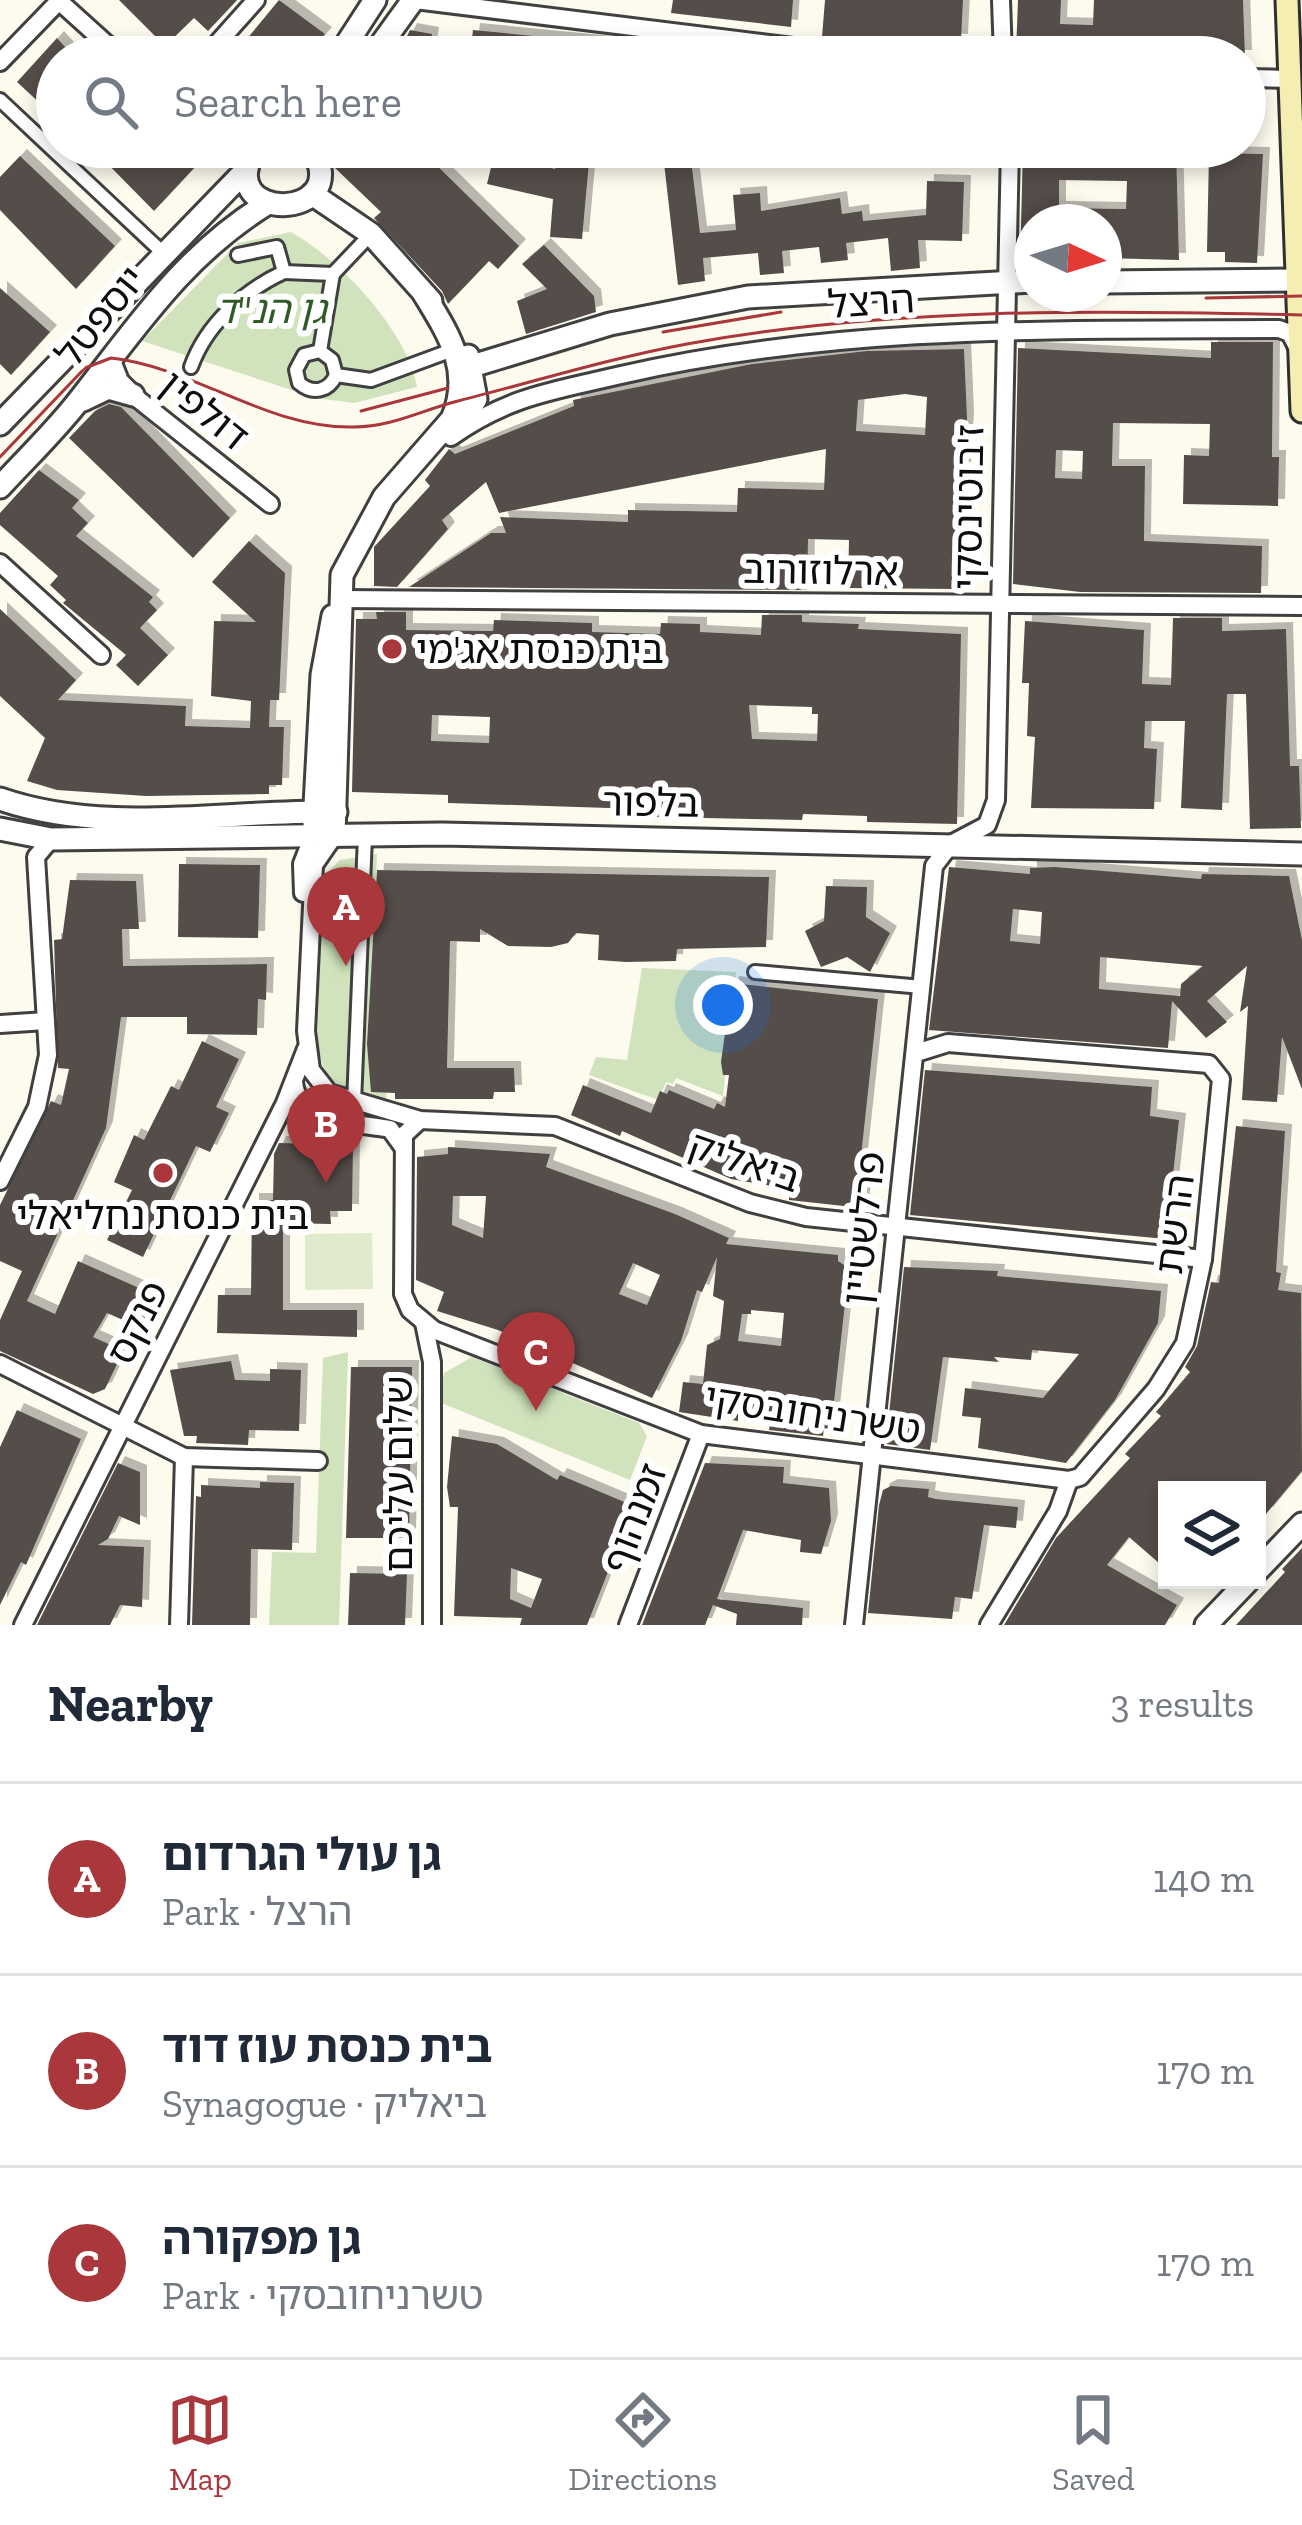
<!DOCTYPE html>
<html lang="en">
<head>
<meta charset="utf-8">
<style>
  :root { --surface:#fff; --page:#f2f2f3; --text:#1f2937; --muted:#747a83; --line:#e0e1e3; --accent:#aa373b }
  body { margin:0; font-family:"Zilla Slab","Noto Sans Hebrew",serif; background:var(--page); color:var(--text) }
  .controls { position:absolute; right:36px; bottom:36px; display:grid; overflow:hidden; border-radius:0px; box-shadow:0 6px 18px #0003 }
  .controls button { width:108px; height:108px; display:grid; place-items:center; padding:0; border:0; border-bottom:3px solid var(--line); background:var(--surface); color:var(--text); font:60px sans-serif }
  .compass { position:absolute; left:1014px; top:204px; width:108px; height:108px; border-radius:50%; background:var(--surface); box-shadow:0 6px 18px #0003; rotate:94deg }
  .you { position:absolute; left:723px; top:1005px; width:42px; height:42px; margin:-30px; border:9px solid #fff; border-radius:50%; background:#1a73e8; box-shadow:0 0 0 18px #1a73e833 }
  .badge { display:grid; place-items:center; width:78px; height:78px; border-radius:50%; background:var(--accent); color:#fff; font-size:39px; font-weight:700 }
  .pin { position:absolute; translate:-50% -99px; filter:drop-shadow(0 3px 6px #0008) }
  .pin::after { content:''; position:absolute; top:63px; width:42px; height:36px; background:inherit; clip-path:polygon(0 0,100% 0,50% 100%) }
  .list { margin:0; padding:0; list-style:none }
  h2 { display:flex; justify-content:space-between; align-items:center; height:156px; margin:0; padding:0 48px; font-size:51px }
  h2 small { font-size:39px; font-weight:400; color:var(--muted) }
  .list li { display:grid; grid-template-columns:78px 1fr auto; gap:36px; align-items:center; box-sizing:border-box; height:192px; padding:0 48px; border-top:3px solid var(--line) }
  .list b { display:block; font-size:45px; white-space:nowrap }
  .list p { margin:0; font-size:39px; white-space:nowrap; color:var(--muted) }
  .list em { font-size:39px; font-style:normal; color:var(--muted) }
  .icon { flex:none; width:66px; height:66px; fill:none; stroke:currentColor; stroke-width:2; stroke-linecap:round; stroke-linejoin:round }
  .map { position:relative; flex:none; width:1302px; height:1625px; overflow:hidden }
  .search { position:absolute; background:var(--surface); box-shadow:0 6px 18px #0003; left:36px; right:36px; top:36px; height:132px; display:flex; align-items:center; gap:30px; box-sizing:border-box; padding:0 42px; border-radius:66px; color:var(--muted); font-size:45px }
  .sheet { height:732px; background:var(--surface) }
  nav { display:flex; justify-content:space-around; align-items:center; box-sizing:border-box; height:168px; border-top:3px solid var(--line); background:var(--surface); font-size:33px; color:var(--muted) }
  nav a { display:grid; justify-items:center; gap:6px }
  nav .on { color:var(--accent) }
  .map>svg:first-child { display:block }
  .green { fill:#d0e3bc }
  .pitch { fill:#e0ebcd }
  .building { fill:#544e4a; fill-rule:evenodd; filter:url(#shadow) }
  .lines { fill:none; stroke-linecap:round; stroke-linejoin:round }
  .pedestrian-casing { stroke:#404040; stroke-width:18 }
  .minor-casing { stroke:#404040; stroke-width:22 }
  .tertiary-casing { stroke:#404040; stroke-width:27 }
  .secondary-casing { stroke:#2f2f2f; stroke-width:27 }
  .pedestrian { stroke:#fff; stroke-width:12 }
  .minor { stroke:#fff; stroke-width:16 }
  .tertiary { stroke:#fff; stroke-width:21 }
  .secondary { stroke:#f4eeb2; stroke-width:21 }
  .tram { stroke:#aa373b; stroke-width:3 }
  .poi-dot { fill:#aa373b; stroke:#fff; stroke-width:4.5 }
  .labels { text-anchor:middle; stroke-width:12; stroke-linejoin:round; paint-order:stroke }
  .street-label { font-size:39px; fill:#0d0d0d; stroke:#fff }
  .park-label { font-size:39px; font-style:italic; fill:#305b26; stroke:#fff }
  .poi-label { font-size:39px; fill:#0d0d0d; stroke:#fff; text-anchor:start }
</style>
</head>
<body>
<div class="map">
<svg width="1302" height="1625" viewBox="0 0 1302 1625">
  <defs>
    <filter id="shadow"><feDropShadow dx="7" dy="-7" stdDeviation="0" flood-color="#0004"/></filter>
  </defs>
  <rect width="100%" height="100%" fill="#fdfaee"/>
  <g class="green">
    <path d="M 291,232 C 341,260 407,331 417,387 L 354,403 L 316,398 L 142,341 L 238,243 Z"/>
    <path d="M 377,854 L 369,1054 L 388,1056 L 386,1101 C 366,1096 339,1092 327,1074 C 309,1048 316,906 326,874 L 340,860 Z"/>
    <polygon points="642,968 736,972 723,1096 676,1078 673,1084 666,1082 658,1100 589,1075 596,1057 627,1060"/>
    <polygon points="348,1352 339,1625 269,1625 272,1552 316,1553 323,1358"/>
    <polygon points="472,1357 639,1423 647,1436 630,1480 439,1402 444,1373"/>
  </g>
  <polygon class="pitch" points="372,1233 373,1289 305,1290 305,1234"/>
  <g class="building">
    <polygon points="119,0 237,0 208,31 194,18 165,46"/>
    <polygon points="279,0 325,34 305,57 232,57"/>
    <polygon points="673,0 793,0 791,27 671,13"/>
    <polygon points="825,0 963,0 961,41 897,38 897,45 822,37"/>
    <polygon points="1018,0 1061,0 1060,24 1093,25 1094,0 1243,0 1245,57 1016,53"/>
    <polygon points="410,30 432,34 429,57 397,57"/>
    <polygon points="473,30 647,47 646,57 470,57"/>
    <polygon points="57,38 74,57 57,57 57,119 17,82"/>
    <polygon points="91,147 173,147 195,167 154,211"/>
    <polygon points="335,147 418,147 519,246 498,269 489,261 448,304 442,291 374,218 381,212 335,168 329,153"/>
    <path d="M 1023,147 L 1176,147 L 1179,260 L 1104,258 L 1104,222 L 1032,222 L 1032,266 L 1020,267 ZM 1059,180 L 1127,181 L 1126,209 L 1059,208 Z"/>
    <polygon points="690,151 700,233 736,230 733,195 760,193 761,211 840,198 842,214 862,211 863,221 926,215 927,181 964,182 962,241 918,240 920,268 891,271 888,238 846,243 848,260 821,263 819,247 782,251 784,273 760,275 758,253 703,258 705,281 678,285 663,154"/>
    <polygon points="1209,153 1263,154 1257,263 1225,262 1225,252 1207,252"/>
    <polygon points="494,155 555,169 556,160 589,162 582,239 550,237 553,199 487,184"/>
    <polygon points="20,156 115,246 76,289 0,210 0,177"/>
    <polygon points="544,245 594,296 596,312 526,334 517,301 547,289 522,264"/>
    <polygon points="0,288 50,332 11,375 0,364"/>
    <path d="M 1211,342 L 1273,342 L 1272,457 L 1279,457 L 1278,506 L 1183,504 L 1184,455 L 1209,456 L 1210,424 L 1113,423 L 1112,466 L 1145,466 L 1144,541 L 1262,546 L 1261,593 L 1080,592 L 1013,584 L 1018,348 L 1211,358 ZM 1056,450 L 1083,451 L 1082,479 L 1055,478 Z"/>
    <path d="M 964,349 L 967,418 L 964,469 L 959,469 L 955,589 L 848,588 L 849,540 L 808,539 L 807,590 L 409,587 L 491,533 L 506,533 L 500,517 L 628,522 L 628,510 L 737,512 L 738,488 L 824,490 L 826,449 L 499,513 L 486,482 L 442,520 L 448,529 L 397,587 L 374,586 L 374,547 L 430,486 L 425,480 L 449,449 L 455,454 L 574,406 L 573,400 L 752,364 L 867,351 ZM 905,394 L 927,397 L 925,435 L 856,431 L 858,400 Z"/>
    <polygon points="109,404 121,407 230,518 193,558 69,438 95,411"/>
    <polygon points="39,470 79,500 72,508 88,523 76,536 153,597 149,602 157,610 140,628 168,655 138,686 116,665 126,655 63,603 66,600 50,585 58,576 0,525 0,513"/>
    <polygon points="249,541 285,573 279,700 270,700 269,727 284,727 282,785 269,785 269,794 146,796 57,790 27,781 45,738 0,696 0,609 76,680 58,700 186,706 185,726 250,728 251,701 211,696 214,621 256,622 212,582"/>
    <path d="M 376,612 L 406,612 L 406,630 L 493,631 L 494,620 L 592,623 L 592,632 L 660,634 L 661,623 L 700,624 L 700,632 L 761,635 L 762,615 L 802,615 L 802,622 L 859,624 L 858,629 L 961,634 L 957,824 L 867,822 L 867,816 L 803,814 L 802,820 L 657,817 L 657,812 L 609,808 L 448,803 L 448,795 L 352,792 L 356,619 L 377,619 ZM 749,705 L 812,707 L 812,714 L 818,714 L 817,741 L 752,739 ZM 432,715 L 490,717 L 489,743 L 431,741 Z"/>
    <polygon points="1173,618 1222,618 1222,631 1286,629 1290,766 1299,766 1301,828 1250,829 1246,694 1227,694 1222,810 1181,808 1185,721 1145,721 1144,748 1157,749 1154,809 1031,808 1035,737 1027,736 1029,683 1022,683 1025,621 1144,630 1142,684 1171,685"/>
    <polygon points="179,864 260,865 258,938 178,937"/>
    <path d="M 949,867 L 1030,874 L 1030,868 L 1055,867 L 1201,879 L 1202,874 L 1289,876 L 1302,940 L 1302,1089 L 1282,1037 L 1277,1102 L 1242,1100 L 1248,1006 L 1240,1012 L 1247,966 L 1207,1001 L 1227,1022 L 1206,1038 L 1172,1001 L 1168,1048 L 929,1030 ZM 1013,909 L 1042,912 L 1040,944 L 1010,941 ZM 1100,957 L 1203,966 L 1181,984 L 1180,996 L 1099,989 Z"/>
    <polygon points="377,870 769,877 766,947 677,949 676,961 626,962 598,960 599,935 576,933 568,943 551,947 508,946 480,929 480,942 450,941 447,1068 514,1068 515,1092 494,1092 493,1099 395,1099 395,1093 371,1092 367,1044"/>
    <polygon points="70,880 136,881 139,929 122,929 123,966 267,964 266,1000 258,999 257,1035 187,1034 187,1017 121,1017 106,1128 27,1301 55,1314 78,1261 155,1295 141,1328 107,1313 93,1337 113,1346 119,1360 105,1389 93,1394 0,1351 0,1320 22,1271 0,1261 0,1205 51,1101 61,1105 69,1069 58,1068 54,940 62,939"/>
    <polygon points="826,886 867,887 866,917 890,933 870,972 847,957 821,967 805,931 824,921"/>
    <polygon points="732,983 878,999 860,1166 866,1166 862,1208 789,1200 789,1189 731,1179 622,1131 620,1136 571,1115 583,1085 651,1113 660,1091 667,1094 669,1090 714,1109 717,1103 725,1107 729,1075 723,1075 721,1062"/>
    <polygon points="202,1041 239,1059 216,1107 229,1113 210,1152 196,1146 143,1257 107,1240 132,1190 114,1182 134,1135 144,1140 171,1086 179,1090"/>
    <polygon points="925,1070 1152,1087 1150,1116 1179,1120 1166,1239 910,1215"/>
    <polygon points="1236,1126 1285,1131 1276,1272 1281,1273 1278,1290 1301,1293 1302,1471 1266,1514 1257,1505 1257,1490 1167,1490 1167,1570 1129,1537 1107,1565 1177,1605 1165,1625 1004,1625 1056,1538 1130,1458 1125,1454 1161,1416 1156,1412 1190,1372 1185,1367 1197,1346 1211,1282 1219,1283"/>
    <polygon points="279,1143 353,1145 352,1211 330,1211 331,1224 283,1223 283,1310 357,1310 357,1337 217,1333 218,1295 251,1295 252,1200 273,1200 274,1154"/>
    <path d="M 448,1147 L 550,1154 L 546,1167 L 675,1214 L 729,1238 L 726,1244 L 838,1255 L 838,1261 L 849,1268 L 831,1429 L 824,1428 L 823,1436 L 769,1430 L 771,1417 L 738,1414 L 738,1421 L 679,1412 L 683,1382 L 703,1384 L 707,1345 L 720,1339 L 724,1301 L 713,1296 L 717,1257 L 702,1292 L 697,1290 L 681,1341 L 652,1398 L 498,1330 L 437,1311 L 444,1292 L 416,1280 L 417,1157 L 448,1154 ZM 453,1196 L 486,1196 L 483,1238 L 452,1225 ZM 633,1263 L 660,1275 L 647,1305 L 619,1294 ZM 751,1310 L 784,1313 L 781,1346 L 738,1341 L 742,1314 L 751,1314 Z"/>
    <polygon points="904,1267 998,1271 997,1276 1161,1291 1158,1323 1115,1400 1066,1463 978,1448 981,1418 962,1416 965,1388 1043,1398 1079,1354 1032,1350 1031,1360 994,1357 999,1362 943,1357 930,1450 886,1444"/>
    <polygon points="231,1361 235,1380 270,1381 270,1369 301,1370 299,1431 249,1430 248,1445 196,1443 197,1436 184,1436 170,1370"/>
    <polygon points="351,1367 412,1367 409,1538 346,1538"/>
    <polygon points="17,1410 81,1439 26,1565 21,1562 0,1605 0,1447"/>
    <path d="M 452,1436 L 497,1444 L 557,1480 L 560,1475 L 634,1506 L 587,1625 L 520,1625 L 522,1618 L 454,1616 L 458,1507 L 450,1507 L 447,1487 ZM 511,1568 L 542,1579 L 531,1608 L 510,1599 Z"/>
    <polygon points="118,1463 140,1472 140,1525 119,1516 108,1539 98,1545 144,1547 142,1607 120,1605 110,1625 37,1625"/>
    <polygon points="705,1463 784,1467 783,1483 829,1488 831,1521 821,1554 800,1552 801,1540 743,1530 717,1599 803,1608 802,1625 736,1625 737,1614 713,1605 705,1625 642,1625"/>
    <polygon points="260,1482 294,1483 292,1550 251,1549 250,1625 192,1625 196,1496 201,1497 201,1485 260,1488"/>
    <polygon points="891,1486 929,1489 928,1497 936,1499 1018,1507 1016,1528 984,1525 972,1599 955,1597 952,1619 868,1613 879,1505 883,1490"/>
    <polygon points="1302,1548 1302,1625 1236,1625 1285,1572 1282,1569"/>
    <polygon points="350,1573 407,1574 405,1625 348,1625"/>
  </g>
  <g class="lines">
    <defs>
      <g id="pedestrian">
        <polyline points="0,100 162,252"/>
        <path d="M 284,272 L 333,274 L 320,351 L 332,360 L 336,375 C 329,391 313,395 299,383 L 296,370 L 304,355 L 320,351"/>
        <polyline points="333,274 371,234"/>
        <path d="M 191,367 C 206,325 243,291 284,272 L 277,247 L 238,255"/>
        <polyline points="336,375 371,380 455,349"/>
        <polyline points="755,972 922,987"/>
        <polyline points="354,1103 365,836"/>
      </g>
      <g id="minor">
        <polyline points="415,0 874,57"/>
        <polyline points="1001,0 1003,57"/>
        <polyline points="59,1 121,57"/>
        <polyline points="205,57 256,0"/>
        <polyline points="0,62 60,0"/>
        <polyline points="1245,78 1289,79"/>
        <polyline points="111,358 120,381 139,400 270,504"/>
        <path d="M 451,437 C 509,396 553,391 621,375 C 838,325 1057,330 1279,329 L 1290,333 L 1299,351"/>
        <polyline points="0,563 101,655"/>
        <polyline points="340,599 1302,606"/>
        <polyline points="334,836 314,865 306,1031 311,1070 329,1093 420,1120 555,1126 750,1203 806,1217 1203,1259"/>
        <polyline points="303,893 302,864 313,836"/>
        <polyline points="0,1024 46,1021"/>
        <path d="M 294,1082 C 298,1125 355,1122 390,1129 L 403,1147"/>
        <polyline points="420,1120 404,1135 403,1294 410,1310 434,1330 701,1434 1069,1480 1080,1477 1156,1389 1185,1343 1203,1259 1221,1079 1209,1064 948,1043 916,1053"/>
        <polyline points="0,1181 37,1107 48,1055 36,857 51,839"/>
        <polyline points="424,1323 432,1362 432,1625"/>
        <polyline points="0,1364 184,1457"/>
        <polyline points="184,1457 318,1461"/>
        <polyline points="23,1625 285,1103 306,1049"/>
        <polyline points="179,1625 184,1457"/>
        <polyline points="628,1625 701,1434"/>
        <polyline points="854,1625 934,866 951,844 987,825 996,800 1010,147"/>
        <polyline points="989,1625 1058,1511 1069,1480"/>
      </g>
      <g id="tertiary">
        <polyline points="338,57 375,0"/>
        <polyline points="372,57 413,0"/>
        <path d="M 256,147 C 208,225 359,223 311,147"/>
        <polyline points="312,194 371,234 431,301"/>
        <polyline points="1104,282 1302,280"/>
        <polyline points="461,378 472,366 610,324 748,297 1032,281"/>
        <polyline points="83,400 108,388 133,395"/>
        <polyline points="0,424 247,169"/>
        <polyline points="459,427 476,399 468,356"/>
        <path d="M 0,487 C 25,460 53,433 76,404 C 137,327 182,256 268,203"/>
        <path d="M 0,799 C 106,836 227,810 336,812"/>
        <polyline points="314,824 322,675 333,616"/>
        <polyline points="0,829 51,839 442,834 1302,854"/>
        <path d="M 334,836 L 342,575 L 384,497 L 452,419 C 473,371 449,335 424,294"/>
        <polyline points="1257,1571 1302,1524"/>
        <polyline points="1206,1625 1249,1580"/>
      </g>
      <polyline id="secondary" points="1287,0 1302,411"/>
    </defs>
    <use href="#pedestrian" class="pedestrian-casing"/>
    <use href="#minor" class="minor-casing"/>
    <use href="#tertiary" class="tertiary-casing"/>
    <use href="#secondary" class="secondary-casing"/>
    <use href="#pedestrian" class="pedestrian"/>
    <use href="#minor" class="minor"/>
    <use href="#tertiary" class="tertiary"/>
    <use href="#secondary" class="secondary"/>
    <g class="tram">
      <polyline points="1206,298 1302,296"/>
      <polyline points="663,332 781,312"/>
      <polyline points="361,411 448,388"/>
      <path d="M 0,457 L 85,368 L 111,358 C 194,367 267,429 354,427 C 392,427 422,410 458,401 C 533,382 611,358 687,344 C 888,307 1098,310 1302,315"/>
    </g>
  </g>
  <g class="poi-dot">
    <circle cx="392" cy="649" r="12"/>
    <circle cx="163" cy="1173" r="12"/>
  </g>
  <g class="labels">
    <g class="street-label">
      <text transform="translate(871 301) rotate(-4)" y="14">הרצל</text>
      <text transform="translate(100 316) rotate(-51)" y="14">יוספטל</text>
      <text transform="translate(205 410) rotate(39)" y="14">דולפין</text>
      <text transform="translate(968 507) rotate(-89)" y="14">ז'בוטינסקי</text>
      <text transform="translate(821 570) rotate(1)" y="14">ארלוזורוב</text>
      <text transform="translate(651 802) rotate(1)" y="14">בלפור</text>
      <text transform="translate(745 1161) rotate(19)" y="14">ביאליק</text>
      <text transform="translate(1174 1224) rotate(-83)" y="14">הרשת</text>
      <text transform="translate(863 1228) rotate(-84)" y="14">פרלשטיין</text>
      <text transform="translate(137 1322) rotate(-63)" y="14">פנקס</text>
      <text transform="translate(813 1413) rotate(9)" y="14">טשרניחובסקי</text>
      <text transform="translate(398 1474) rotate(-90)" y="14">שלום עליכם</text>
      <text transform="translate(634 1518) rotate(-69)" y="14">זמנהוף</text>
    </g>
    <g class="park-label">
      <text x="271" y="323">גן הנ"ד</text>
    </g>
    <g class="poi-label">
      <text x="416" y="663">בית כנסת אג'מי</text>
      <text x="163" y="1229" text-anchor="middle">בית כנסת נחליאלי</text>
    </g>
  </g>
</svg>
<div class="controls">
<button><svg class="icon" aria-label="layers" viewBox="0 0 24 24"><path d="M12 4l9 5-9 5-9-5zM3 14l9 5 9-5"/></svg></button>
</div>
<svg class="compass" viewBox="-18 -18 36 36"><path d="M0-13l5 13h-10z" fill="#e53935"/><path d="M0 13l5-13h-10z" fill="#747a83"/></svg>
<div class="you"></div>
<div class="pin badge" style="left:346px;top:966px">A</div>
<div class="pin badge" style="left:326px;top:1183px">B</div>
<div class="pin badge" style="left:536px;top:1411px">C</div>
<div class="search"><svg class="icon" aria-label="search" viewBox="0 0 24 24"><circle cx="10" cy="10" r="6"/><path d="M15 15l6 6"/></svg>Search here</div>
</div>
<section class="sheet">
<h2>Nearby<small>3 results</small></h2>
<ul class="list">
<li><span class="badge">A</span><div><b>גן עולי הגרדום</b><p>Park · הרצל</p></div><em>140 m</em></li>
<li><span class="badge">B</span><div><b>בית כנסת עוז דוד</b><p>Synagogue · ביאליק</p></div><em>170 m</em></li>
<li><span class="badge">C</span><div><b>גן מפקורה</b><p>Park · טשרניחובסקי</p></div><em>170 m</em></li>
</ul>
</section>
<nav>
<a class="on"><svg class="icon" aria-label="map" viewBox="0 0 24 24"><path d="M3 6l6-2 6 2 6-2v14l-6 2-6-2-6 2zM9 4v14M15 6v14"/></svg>Map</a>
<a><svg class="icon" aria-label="directions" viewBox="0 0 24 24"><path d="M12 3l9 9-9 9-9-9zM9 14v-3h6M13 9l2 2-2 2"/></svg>Directions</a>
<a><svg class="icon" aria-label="saved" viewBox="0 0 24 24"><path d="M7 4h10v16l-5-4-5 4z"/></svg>Saved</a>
</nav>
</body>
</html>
